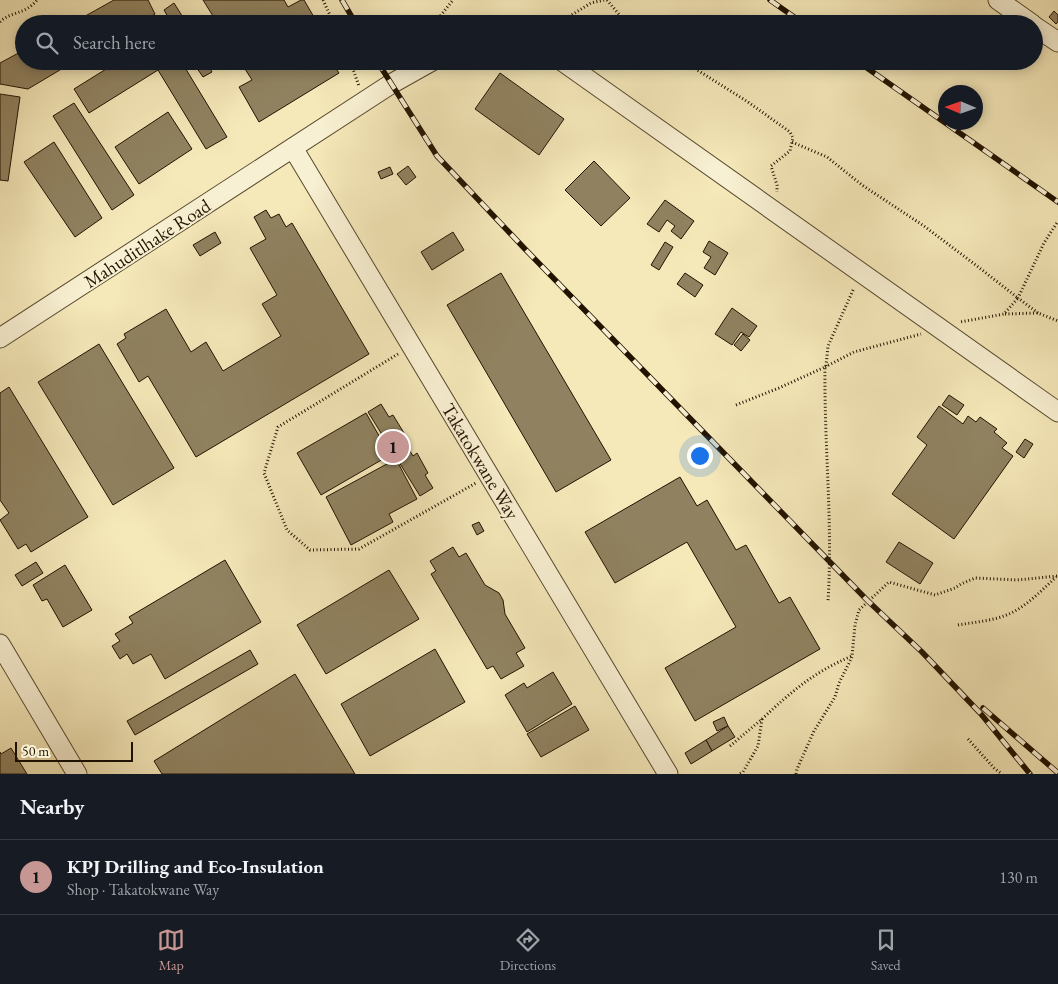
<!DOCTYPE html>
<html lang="en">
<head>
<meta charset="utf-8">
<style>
  :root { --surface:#171b24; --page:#242831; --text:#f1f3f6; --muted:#9ea1a6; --line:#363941; --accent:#c59692 }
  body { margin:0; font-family:"EB Garamond",serif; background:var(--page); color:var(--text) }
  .compass { position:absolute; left:938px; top:85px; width:45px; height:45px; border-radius:50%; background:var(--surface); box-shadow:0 2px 12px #0003; rotate:272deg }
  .scale { position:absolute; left:15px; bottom:12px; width:118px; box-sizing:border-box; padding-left:5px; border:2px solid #221300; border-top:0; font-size:14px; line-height:18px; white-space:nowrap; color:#221300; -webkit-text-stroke:4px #f8f0d2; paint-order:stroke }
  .you { position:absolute; left:699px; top:455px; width:18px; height:18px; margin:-12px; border:4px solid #fff; border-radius:50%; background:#1a73e8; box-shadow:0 0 0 8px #1a73e833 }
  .badge { display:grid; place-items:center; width:32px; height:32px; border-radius:50%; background:var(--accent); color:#111; font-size:16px; font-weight:700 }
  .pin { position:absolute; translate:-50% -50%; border:2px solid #fff; box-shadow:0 1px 5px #0006 }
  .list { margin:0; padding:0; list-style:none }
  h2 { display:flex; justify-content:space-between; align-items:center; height:65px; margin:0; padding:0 20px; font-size:21px }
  h2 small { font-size:16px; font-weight:400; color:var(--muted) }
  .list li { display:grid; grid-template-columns:32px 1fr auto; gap:15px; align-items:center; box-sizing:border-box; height:75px; padding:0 20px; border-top:1px solid var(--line) }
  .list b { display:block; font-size:19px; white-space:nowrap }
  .list p { margin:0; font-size:16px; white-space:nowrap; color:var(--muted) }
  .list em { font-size:16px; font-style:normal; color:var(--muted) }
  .icon { flex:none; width:28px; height:28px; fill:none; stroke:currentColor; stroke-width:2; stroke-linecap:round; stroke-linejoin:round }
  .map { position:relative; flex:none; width:1058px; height:774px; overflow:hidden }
  .search { position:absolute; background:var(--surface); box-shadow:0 2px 12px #0003; left:15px; right:15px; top:15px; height:55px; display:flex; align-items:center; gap:12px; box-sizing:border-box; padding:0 18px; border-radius:28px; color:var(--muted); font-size:19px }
  .sheet { height:140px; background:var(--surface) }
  nav { display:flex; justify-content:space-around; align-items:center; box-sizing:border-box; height:70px; border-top:1px solid var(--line); background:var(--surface); font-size:14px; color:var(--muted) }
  nav a { display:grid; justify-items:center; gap:2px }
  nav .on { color:var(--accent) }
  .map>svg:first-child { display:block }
  .building { fill:#908260; stroke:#221300 }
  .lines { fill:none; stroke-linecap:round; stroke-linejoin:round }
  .street-casing { stroke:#57482e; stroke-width:21 }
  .path { stroke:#221300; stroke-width:3; stroke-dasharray:1 2.5; stroke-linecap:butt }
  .street { stroke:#f8f0d2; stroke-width:19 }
  .rail-casing { stroke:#221300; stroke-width:5.5 }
  .rail { stroke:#f8f0d2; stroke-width:4; stroke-dasharray:11; stroke-linecap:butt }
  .labels { text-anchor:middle; stroke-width:4; stroke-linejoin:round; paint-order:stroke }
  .street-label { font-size:19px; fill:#221300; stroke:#f8f0d2 }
</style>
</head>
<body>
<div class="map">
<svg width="1058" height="774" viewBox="0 0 1058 774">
  <rect width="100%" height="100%" fill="#f5e8b9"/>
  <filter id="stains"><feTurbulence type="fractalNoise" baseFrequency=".004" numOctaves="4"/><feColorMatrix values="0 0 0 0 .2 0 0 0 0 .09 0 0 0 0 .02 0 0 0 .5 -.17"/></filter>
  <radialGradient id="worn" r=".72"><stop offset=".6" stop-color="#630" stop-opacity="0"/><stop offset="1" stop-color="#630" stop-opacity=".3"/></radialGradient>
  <g class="building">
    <polygon points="114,0 148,0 155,14 139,24 71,24"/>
    <polygon points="203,0 284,0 288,7 301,0 304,0 318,24 218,24"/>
    <polygon points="174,3 184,19 176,24 172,24 164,10"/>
    <polygon points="1054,11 1058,15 1058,22 1056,24 1049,17"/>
    <polygon points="24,50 24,61 75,61 28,89 0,84 0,63"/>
    <polygon points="119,61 181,61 227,137 206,149 158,70 89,113 74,89"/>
    <polygon points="192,61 206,61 212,72 203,77"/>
    <polygon points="240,61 331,61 339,73 259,122 239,87 252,80"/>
    <polygon points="500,73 564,119 539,155 475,109"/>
    <polygon points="0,94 20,97 8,181 0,180"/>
    <polygon points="74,103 134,195 112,210 53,116"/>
    <polygon points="168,112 192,149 139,184 115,147"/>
    <polygon points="54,142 102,218 75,237 24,162"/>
    <polygon points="594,161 630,198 601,226 565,190"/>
    <polygon points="408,166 416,177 406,185 397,174"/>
    <polygon points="390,167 393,174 381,179 378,172"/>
    <polygon points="665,200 694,221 681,239 671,231 675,226 667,220 659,232 647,224"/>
    <polygon points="266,210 271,218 279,214 286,227 292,223 369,354 196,457 148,376 139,382 117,344 126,338 124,334 166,309 191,352 206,342 223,371 281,336 262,304 277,295 250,248 266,239 254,217"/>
    <polygon points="215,232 221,243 200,256 193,245"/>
    <polygon points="453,232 464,250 432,270 421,252"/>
    <polygon points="709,241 728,253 715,275 704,268 711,257 703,252"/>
    <polygon points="665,242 673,247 659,270 651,265"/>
    <polygon points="501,273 611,460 556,492 447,305"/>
    <polygon points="685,273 703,285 695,297 677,284"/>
    <polygon points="732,308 757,326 749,337 741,332 732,345 715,334"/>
    <polygon points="743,334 750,340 741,351 734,345"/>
    <polygon points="99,344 174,468 113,505 38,382"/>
    <polygon points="9,387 88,517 31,552 26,544 18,549 0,520 9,513 0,500 0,393"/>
    <polygon points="949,395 964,405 957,415 942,405"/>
    <polygon points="381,404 389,417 393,415 404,433 400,435 413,456 417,453 428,473 425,475 433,488 420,496 368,412"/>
    <polygon points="939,406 963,424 968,416 976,422 980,417 997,429 994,432 1007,443 1002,448 1013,456 954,539 892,494 927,445 917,437"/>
    <polygon points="366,413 390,455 321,495 297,453"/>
    <polygon points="1025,439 1033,444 1024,458 1016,452"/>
    <polygon points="396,459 417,499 389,514 393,522 351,545 326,497"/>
    <polygon points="680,477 697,506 707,500 736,550 746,545 779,603 790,597 820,649 695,721 665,668 736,627 687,542 615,583 585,532"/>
    <polygon points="479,522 484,531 477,535 472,525"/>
    <polygon points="899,542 933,563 920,584 886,562"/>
    <polygon points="453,547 459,557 466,553 485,585 499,593 503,600 505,614 525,648 516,653 524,666 501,679 493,666 487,669 431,574 436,571 430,561"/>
    <polygon points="225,560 261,622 165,679 151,654 133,664 127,654 120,659 112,646 120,641 115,634 133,623 129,617"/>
    <polygon points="36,562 43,573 22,586 15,575"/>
    <polygon points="65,565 92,610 63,627 47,599 42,601 33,585"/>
    <polygon points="389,570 419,619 326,674 297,625"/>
    <polygon points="435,649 465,702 370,756 341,704"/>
    <polygon points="250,650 258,664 135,735 127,721"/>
    <polygon points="553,672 572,704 527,732 505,695 524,683 527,688"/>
    <polygon points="295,674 355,774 162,774 154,761"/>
    <polygon points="575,706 589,730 541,757 527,734"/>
    <polygon points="724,717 728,726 717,731 713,722"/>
    <polygon points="728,726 735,737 712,751 706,740"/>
    <polygon points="706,740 712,751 691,764 685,753"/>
    <polygon points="11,748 27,774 0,774 0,752 1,754"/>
  </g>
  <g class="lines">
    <defs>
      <g id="street">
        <polyline points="998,0 1032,24"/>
        <polyline points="1034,26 1058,42"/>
        <polyline points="562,61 1058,412"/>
        <polyline points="293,148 668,774"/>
        <polyline points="0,338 391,84 432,61"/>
        <polyline points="0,644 77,774"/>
      </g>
    </defs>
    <use href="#street" class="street-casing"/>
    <g class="path">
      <polyline points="323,0 334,24"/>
      <polyline points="607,0 627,24"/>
      <path d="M 0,22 C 11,11 25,15 37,0"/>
      <polyline points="434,24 453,0"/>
      <polyline points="557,24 591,3 604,0"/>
      <polyline points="350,61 359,86"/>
      <polyline points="593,61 614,63"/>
      <polyline points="683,61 748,102 790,132 793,138 790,151 771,166 777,185 777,192"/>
      <polyline points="792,142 827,157 862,185 924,226 977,266 1018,298 1004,314 960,322"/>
      <polyline points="1038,313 1018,298 1044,243 1058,221"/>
      <polyline points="1005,314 1038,313 1058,321"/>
      <polyline points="398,354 278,427 264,473 287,530 310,550 359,549 476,483"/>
      <polyline points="826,366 828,346 854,288"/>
      <polyline points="825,367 854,352 921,334"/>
      <path d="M 736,405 L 779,388 L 825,367 C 824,445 833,523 828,601"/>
      <path d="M 958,625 C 975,622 993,621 1009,614 C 1027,606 1042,590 1056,577"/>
      <path d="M 762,719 C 792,691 814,672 852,656 L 855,625 L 859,610 L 889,582 L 935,595 L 955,588 L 961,584 L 975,578 L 1017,580 L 1058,576"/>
      <polyline points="968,739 994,768 1002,774"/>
      <polyline points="730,746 762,719 758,746 743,772 739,774"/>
      <polyline points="796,774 797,769 814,731 835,697 839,683 852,657"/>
    </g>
    <use href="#street" class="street"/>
    <defs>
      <g id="rail">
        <polyline points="342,0 356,24"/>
        <polyline points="770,0 804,24"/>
        <polyline points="377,61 437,156 524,248 868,601 922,652 981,714 1030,774"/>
        <polyline points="857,61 1058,202"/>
        <polyline points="983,708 1058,773"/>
      </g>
    </defs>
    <use href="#rail" class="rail-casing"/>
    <use href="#rail" class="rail"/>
  </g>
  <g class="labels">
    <g class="street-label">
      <text transform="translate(147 243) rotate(-33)" y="7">Mahuditlhake Road</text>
      <text transform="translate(481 461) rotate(59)" y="7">Takatokwane Way</text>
    </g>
  </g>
  <rect width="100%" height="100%" filter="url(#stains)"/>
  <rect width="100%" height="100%" fill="url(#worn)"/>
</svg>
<svg class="compass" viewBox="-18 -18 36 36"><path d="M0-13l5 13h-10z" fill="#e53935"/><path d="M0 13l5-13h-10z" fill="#9ea1a6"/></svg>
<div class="scale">50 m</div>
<div class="you"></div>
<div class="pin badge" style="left:393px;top:447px">1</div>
<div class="search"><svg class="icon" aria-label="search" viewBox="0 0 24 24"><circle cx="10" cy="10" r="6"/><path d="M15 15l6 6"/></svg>Search here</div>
</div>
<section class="sheet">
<h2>Nearby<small></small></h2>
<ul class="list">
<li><span class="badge">1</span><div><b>KPJ Drilling and Eco-Insulation</b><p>Shop · Takatokwane Way</p></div><em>130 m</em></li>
</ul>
</section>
<nav>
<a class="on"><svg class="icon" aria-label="map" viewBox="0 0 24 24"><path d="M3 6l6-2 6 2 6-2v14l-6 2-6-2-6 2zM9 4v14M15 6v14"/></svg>Map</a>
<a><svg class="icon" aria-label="directions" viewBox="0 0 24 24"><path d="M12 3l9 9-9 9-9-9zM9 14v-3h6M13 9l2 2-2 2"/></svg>Directions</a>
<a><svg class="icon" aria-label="saved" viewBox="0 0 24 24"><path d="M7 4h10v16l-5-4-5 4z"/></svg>Saved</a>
</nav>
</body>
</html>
